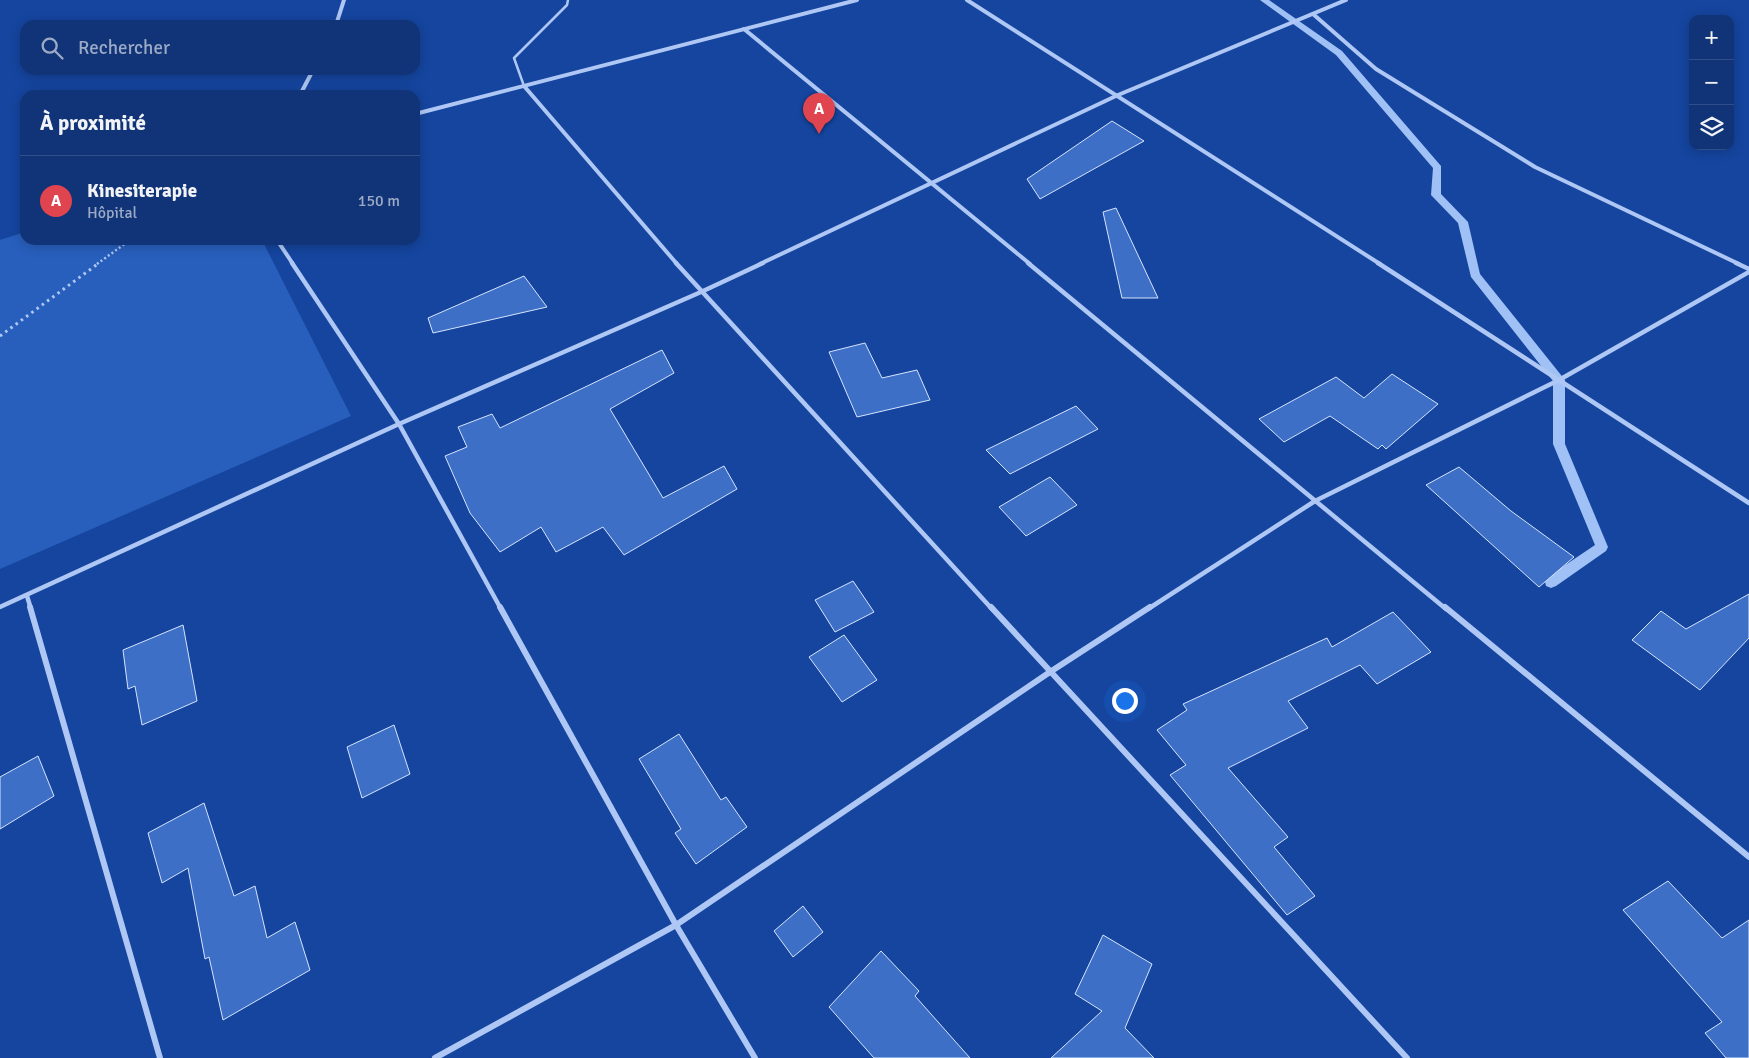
<!DOCTYPE html>
<html lang="fr">
<head>
<meta charset="utf-8">
<style>
  :root { --surface:#103477; --page:#1e3f7f; --text:#f1f3f6; --muted:#9caac6; --line:#304f89; --accent:#95b2f1 }
  body { margin:0; font-family:Signika,sans-serif; background:var(--page); color:var(--text) }
  .controls { position:absolute; right:15px; top:15px; display:grid; overflow:hidden; border-radius:10px; box-shadow:0 2px 12px #0003 }
  .controls button { width:45px; height:45px; display:grid; place-items:center; padding:0; border:0; border-bottom:1px solid var(--line); background:var(--surface); color:var(--text); font:25px sans-serif }
  .you { position:absolute; left:1124px; top:700px; width:18px; height:18px; margin:-12px; border:4px solid #fff; border-radius:50%; background:#1a73e8; box-shadow:0 0 0 8px #1a73e833 }
  .badge { display:grid; place-items:center; width:32px; height:32px; border-radius:50%; background:var(--accent); color:#fff; font-size:16px; font-weight:700 }
  .pin { position:absolute; translate:-50% -41px; filter:drop-shadow(0 1px 2px #0008) }
  .pin::after { content:''; position:absolute; top:26px; width:18px; height:15px; background:inherit; clip-path:polygon(0 0,100% 0,50% 100%) }
  .list { margin:0; padding:0; list-style:none }
  h2 { display:flex; justify-content:space-between; align-items:center; height:65px; margin:0; padding:0 20px; font-size:21px }
  h2 small { font-size:16px; font-weight:400; color:var(--muted) }
  .list li { display:grid; grid-template-columns:32px 1fr auto; gap:15px; align-items:center; box-sizing:border-box; height:90px; padding:0 20px; border-top:1px solid var(--line) }
  .list b { display:block; font-size:19px; white-space:nowrap }
  .list p { margin:0; font-size:16px; white-space:nowrap; color:var(--muted) }
  .list em { font-size:16px; font-style:normal; color:var(--muted) }
  .icon { flex:none; width:28px; height:28px; fill:none; stroke:currentColor; stroke-width:2; stroke-linecap:round; stroke-linejoin:round }
  .map { position:relative; flex:none; width:1749px; height:1058px; overflow:hidden }
  .search { position:absolute; background:var(--surface); box-shadow:0 2px 12px #0003; left:20px; top:20px; width:400px; height:55px; display:flex; align-items:center; gap:12px; box-sizing:border-box; padding:0 18px; border-radius:15px; color:var(--muted); font-size:19px }
  .panel { position:absolute; background:var(--surface); box-shadow:0 2px 12px #0003; left:20px; top:90px; width:400px; height:155px; border-radius:15px }
  .map>svg:first-child { display:block }
  .green { fill:#285fbd }
  .lines { fill:none; stroke-linecap:round; stroke-linejoin:round }
  .stream { fill:#a0c1f6; fill-rule:evenodd }
  .building { fill:#3d6fc6; stroke:#d6e4fd }
  .path-far1 { stroke:#aec7f4; stroke-width:2.5; stroke-dasharray:2 2.5; stroke-linecap:butt }
  .path { stroke:#aec7f4; stroke-width:3; stroke-dasharray:2.5 4; stroke-linecap:butt }
  .lane { stroke:#aec7f4; stroke-width:2.5 }
  .street-far2 { stroke:#aec7f4; stroke-width:4 }
  .street-far1 { stroke:#aec7f4; stroke-width:4.5 }
  .street { stroke:#aec7f4; stroke-width:6 }
</style>
</head>
<body>
<div class="map">
<svg width="1749" height="1058" viewBox="0 0 1749 1058">
  <rect width="100%" height="100%" fill="#15459f"/>
  <polygon class="green" points="25,232 25,240 262,240 351,416 0,569 0,240"/>
  <g class="lines">
    <polygon class="stream" points="1260,0 1269,0 1342,51 1441,166 1441,194 1468,222 1480,274 1565,380 1565,444 1608,547 1606,551 1556,586 1551,588 1546,586 1545,582 1546,578 1595,545 1553,444 1553,381 1471,277 1458,223 1431,195 1433,168 1336,55"/>
  </g>
  <g class="building">
    <polygon points="1112,121 1144,141 1040,199 1027,179"/>
    <polygon points="1116,208 1158,298 1122,298 1103,212"/>
    <polygon points="524,276 547,307 433,333 428,318"/>
    <polygon points="865,343 882,378 917,370 930,400 857,417 829,352"/>
    <polygon points="662,350 674,373 610,409 663,498 724,466 737,489 624,555 603,527 556,552 541,527 500,552 470,513 445,456 467,447 458,427 492,414 500,428"/>
    <polygon points="1392,374 1438,404 1386,449 1382,445 1378,449 1330,416 1284,442 1259,419 1336,377 1364,398"/>
    <polygon points="1076,406 1098,429 1010,474 986,450"/>
    <polygon points="1459,467 1511,511 1574,557 1539,587 1426,485"/>
    <polygon points="1050,477 1077,505 1026,536 999,507"/>
    <polygon points="853,581 874,612 835,632 815,600"/>
    <polygon points="1749,594 1749,638 1700,690 1632,640 1661,611 1686,629"/>
    <polygon points="1393,612 1431,652 1377,684 1360,665 1288,701 1308,728 1228,768 1288,837 1274,847 1315,896 1287,915 1170,775 1186,765 1157,730 1187,710 1183,704 1327,638 1332,647"/>
    <polygon points="183,625 197,701 142,725 135,686 128,689 123,650"/>
    <polygon points="844,635 877,680 842,702 809,657"/>
    <polygon points="394,725 410,774 362,798 347,747"/>
    <polygon points="679,734 721,800 726,797 747,827 696,864 675,833 681,829 639,759"/>
    <polygon points="38,756 54,796 0,829 0,777"/>
    <polygon points="204,803 234,896 255,886 267,938 295,922 310,970 223,1020 209,957 205,959 188,868 162,883 148,833"/>
    <polygon points="1668,881 1722,938 1749,920 1749,1058 1726,1058 1705,1033 1722,1022 1623,910"/>
    <polygon points="803,906 823,932 793,957 774,931"/>
    <polygon points="1103,935 1152,964 1125,1028 1154,1058 1051,1058 1102,1011 1075,994"/>
    <polygon points="881,951 919,991 915,996 970,1058 874,1058 829,1007"/>
  </g>
  <g class="lines">
    <polyline class="path-far1" points="97,264 130,240"/>
    <polyline class="path" points="0,336 99,263"/>
    <polyline class="lane" points="524,86 514,58 567,5 568,0"/>
    <g class="street-far2">
      <polyline points="967,0 1380,264"/>
      <polyline points="1313,14 1376,69 1535,167 1739,264"/>
      <polyline points="336,25 344,0"/>
      <polyline points="744,29 1030,264"/>
      <polyline points="524,86 677,264"/>
      <polyline points="300,95 313,70"/>
      <polyline points="415,114 857,0"/>
      <polyline points="277,240 293,264"/>
      <polyline points="760,264 1118,95 1346,0"/>
    </g>
    <g class="street-far1">
      <polyline points="292,263 399,424 501,609"/>
      <polyline points="676,263 992,609"/>
      <polyline points="1028,263 1446,609"/>
      <polyline points="1378,263 1749,503"/>
      <polyline points="1736,263 1749,269"/>
      <polyline points="27,596 31,609"/>
      <polyline points="0,607 399,424 701,292 763,263"/>
      <polyline points="1148,609 1315,501 1559,380 1749,272"/>
    </g>
    <g class="street">
      <polyline points="30,607 160,1058"/>
      <polyline points="500,607 676,925 755,1058"/>
      <polyline points="991,607 1407,1058"/>
      <polyline points="1445,607 1749,857"/>
      <polyline points="435,1058 676,925 1050,672 1150,607"/>
    </g>
  </g>
</svg>
<div class="controls">
<button>+</button>
<button>−</button>
<button><svg class="icon" aria-label="layers" viewBox="0 0 24 24"><path d="M12 4l9 5-9 5-9-5zM3 14l9 5 9-5"/></svg></button>
</div>
<div class="you"></div>
<div class="pin badge" style="left:819px;top:134px;background:#e0444e">A</div>
<div class="search"><svg class="icon" aria-label="search" viewBox="0 0 24 24"><circle cx="10" cy="10" r="6"/><path d="M15 15l6 6"/></svg>Rechercher</div>
<section class="panel">
<h2>À proximité<small></small></h2>
<ul class="list">
<li><span class="badge" style="background:#e0444e">A</span><div><b>Kinesiterapie</b><p>Hôpital</p></div><em>150 m</em></li>
</ul>
</section>
</div>
</body>
</html>
